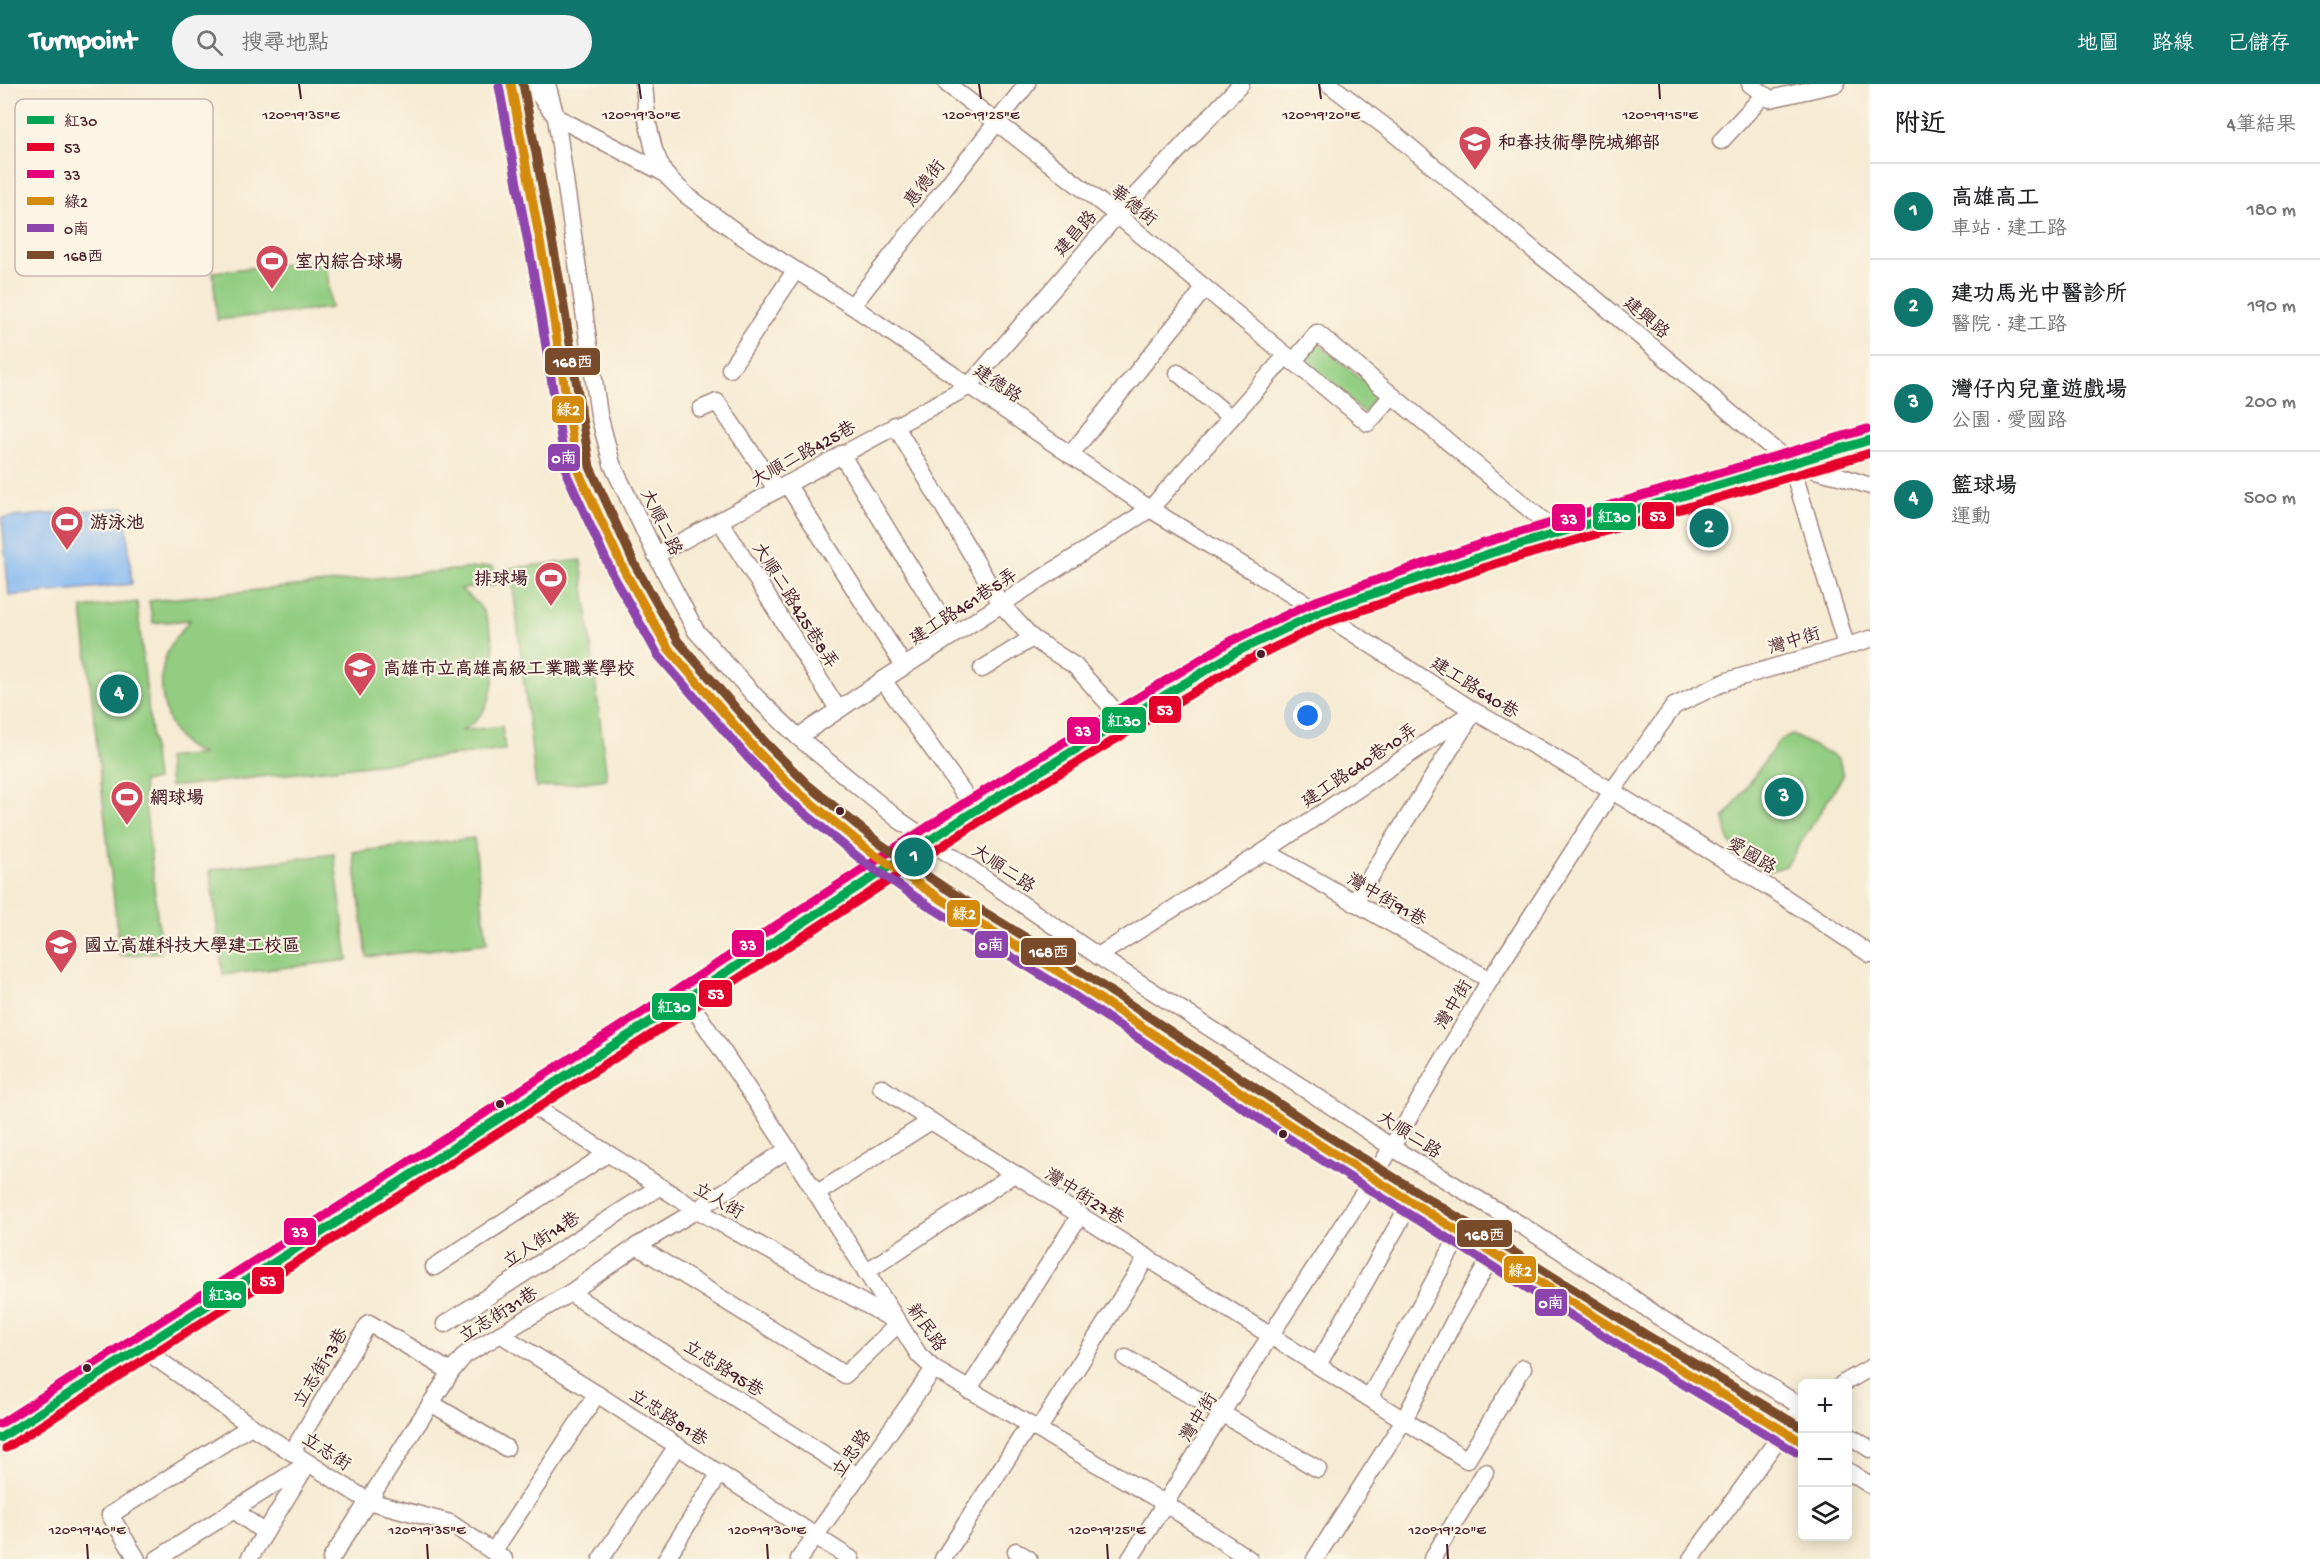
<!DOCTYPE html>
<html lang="zh-TW">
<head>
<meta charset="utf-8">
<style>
  :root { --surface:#fff; --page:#f2f2f2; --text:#202124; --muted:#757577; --line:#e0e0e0; --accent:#0f766e }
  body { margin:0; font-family:"Gochi Hand","LXGW WenKai TC",sans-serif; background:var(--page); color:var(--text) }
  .controls { position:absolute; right:18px; bottom:18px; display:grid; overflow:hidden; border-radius:9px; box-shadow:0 3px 15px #0003 }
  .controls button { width:54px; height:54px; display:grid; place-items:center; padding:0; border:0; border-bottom:2px solid var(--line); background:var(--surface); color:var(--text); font:30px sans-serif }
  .you { position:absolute; left:1308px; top:632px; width:21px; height:21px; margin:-15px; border:4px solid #fff; border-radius:50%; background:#1a73e8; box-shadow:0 0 0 9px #1a73e833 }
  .badge { display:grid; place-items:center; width:39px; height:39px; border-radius:50%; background:var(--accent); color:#fff; font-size:20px; font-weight:700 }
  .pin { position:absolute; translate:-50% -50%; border:3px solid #fff; box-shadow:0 2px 6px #0006 }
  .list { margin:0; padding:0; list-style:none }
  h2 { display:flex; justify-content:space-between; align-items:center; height:78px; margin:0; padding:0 24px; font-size:26px }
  h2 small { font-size:20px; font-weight:400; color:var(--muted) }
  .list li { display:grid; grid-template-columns:39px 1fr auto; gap:18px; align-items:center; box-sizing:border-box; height:96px; padding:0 24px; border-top:2px solid var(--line) }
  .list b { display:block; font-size:22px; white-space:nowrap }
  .list p { margin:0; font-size:20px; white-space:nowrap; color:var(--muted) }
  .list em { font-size:20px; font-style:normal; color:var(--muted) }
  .icon { flex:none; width:33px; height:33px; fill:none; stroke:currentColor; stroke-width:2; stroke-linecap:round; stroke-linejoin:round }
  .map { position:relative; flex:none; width:1870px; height:1475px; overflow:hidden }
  header { display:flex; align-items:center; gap:36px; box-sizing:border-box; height:84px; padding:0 30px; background:var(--accent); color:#fff }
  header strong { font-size:28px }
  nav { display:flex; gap:33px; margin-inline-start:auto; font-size:21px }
  .search { width:420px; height:54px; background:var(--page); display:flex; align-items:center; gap:15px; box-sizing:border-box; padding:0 21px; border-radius:33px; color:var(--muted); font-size:22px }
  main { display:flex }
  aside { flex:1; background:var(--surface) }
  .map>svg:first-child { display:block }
  .green { fill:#92cd81; stroke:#6e7656; stroke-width:1.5 }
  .water { fill:#83b7f1; stroke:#666b8e; stroke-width:1.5 }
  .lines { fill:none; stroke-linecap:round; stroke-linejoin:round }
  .minor-casing { stroke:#a0857f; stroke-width:19 }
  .minor { stroke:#fff; stroke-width:16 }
  .bus-1-casing { stroke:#fcf5e5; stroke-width:14 }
  .bus-2-casing { stroke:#fcf5e5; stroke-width:14 }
  .bus-3-casing { stroke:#fcf5e5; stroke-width:14 }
  .bus-4-casing { stroke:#fcf5e5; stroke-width:14 }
  .bus-5-casing { stroke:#fcf5e5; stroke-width:14 }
  .bus-6-casing { stroke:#fcf5e5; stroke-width:14 }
  .bus-1 { stroke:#00a651; stroke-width:9 }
  .bus-2 { stroke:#e4002b; stroke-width:9 }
  .bus-3 { stroke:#e5007d; stroke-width:9 }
  .bus-4 { stroke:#d48b09; stroke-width:9 }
  .bus-5 { stroke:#8e44ad; stroke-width:9 }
  .bus-6 { stroke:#7a4b2a; stroke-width:9 }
  .ticks { fill:none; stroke:#4a1f2b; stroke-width:2 }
  .bus-dot { fill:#4a1f2b; stroke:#fcf5e5; stroke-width:2 }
  .labels { text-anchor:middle; stroke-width:4.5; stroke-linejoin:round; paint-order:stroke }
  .poi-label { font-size:18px; font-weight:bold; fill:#4a1f2b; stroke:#fcf5e5; text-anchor:start }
  .street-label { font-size:18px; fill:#4a1f2b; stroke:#fcf5e5 }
  .key { fill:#fcf5e5; stroke:#c7b5ad; stroke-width:1.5 }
  .key-label { font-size:16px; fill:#4a1f2b }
  .ticks-label { font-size:15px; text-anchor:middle; fill:#4a1f2b; stroke:#fcf5e5; stroke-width:4.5; stroke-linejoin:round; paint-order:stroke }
  .line-badge { stroke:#fcf5e5; stroke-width:2 }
  .badge-label { font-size:16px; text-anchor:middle; font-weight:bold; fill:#fff }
</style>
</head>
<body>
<header>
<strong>Turnpoint</strong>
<div class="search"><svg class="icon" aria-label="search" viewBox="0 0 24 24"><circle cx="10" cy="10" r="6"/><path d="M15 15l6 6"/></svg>搜尋地點</div>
<nav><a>地圖</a><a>路線</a><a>已儲存</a></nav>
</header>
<main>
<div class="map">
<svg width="1870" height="1475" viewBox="0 0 1870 1475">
  <rect width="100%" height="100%" fill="#fcf5e5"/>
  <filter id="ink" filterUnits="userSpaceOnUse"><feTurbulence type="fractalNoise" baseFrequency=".0167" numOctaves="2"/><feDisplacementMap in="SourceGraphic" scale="12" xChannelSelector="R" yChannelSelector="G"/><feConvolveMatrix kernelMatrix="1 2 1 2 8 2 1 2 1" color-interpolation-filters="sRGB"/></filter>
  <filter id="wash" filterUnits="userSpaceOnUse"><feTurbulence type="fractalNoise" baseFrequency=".008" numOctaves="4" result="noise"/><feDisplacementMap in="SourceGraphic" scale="24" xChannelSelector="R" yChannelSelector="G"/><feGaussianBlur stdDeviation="1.35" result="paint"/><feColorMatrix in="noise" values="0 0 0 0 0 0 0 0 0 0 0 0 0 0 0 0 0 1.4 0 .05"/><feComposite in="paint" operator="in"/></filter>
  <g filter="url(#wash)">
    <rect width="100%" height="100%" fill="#f6ebd3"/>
    <g class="green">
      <polygon points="326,176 331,224 217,236 213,188"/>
      <polygon points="1316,258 1380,310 1364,329 1301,277"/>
      <polygon points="581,476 607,695 536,704 511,484"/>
      <path d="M 493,482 L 495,501 L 460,505 C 469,512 480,520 485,531 C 500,567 501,630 460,647 L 502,642 L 505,666 L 170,703 L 167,674 L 203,670 C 195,667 189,665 183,659 C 164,641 157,600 165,575 C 169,560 180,548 190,536 L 153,539 L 149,517 Z"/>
      <polygon points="137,518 156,696 143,698 161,868 120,872 82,524"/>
      <polygon points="1792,651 1839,675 1843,692 1786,782 1770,787 1729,758 1724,735 1779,657"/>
      <polygon points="474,754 487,859 367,873 353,768"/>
      <polygon points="334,770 348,876 223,891 210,786"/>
    </g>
    <polygon class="water" points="125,423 132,500 9,512 2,434"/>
  </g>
  <g filter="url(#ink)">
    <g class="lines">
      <defs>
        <g id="minor">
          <polyline points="511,0 549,206 578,387 624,486 668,564 756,666 799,709 872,769 939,814 1067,893 1320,1061 1494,1168 1639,1260 1802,1358"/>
          <polyline points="531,0 556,33 664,89"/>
          <polyline points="547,0 556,33 599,331 612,380 656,471 696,547 757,614 798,653 899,736 1098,872 1339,1027 1391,1063 1521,1141 1620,1205 1659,1233 1802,1323"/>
          <polyline points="644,0 647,36 654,66 664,89 686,111 743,153 852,222 1150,425 1320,528 1474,627 1612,707 1778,809 1870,870"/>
          <polyline points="947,0 1117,131 1368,339 1392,312"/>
          <polyline points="1329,0 1391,47 1536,168 1590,210 1791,380 1846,561"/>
          <polyline points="1750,0 1770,15 1836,0"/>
          <polyline points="1721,57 1763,12"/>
          <polyline points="852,222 1027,0"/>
          <polyline points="1293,278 1317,249 1558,449"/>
          <polyline points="730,285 795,187"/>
          <polyline points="1178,289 1231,334"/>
          <polyline points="701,325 717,318 777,406"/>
          <polyline points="895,341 1001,520 1032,554 1075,582 1123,636"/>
          <polyline points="841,370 952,551"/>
          <polyline points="1070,371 1205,204"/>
          <polyline points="1791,380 1843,393 1870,402"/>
          <polyline points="787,400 904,582"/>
          <polyline points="720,437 838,625"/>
          <polyline points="656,471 968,303 1117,131 1241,0"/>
          <polyline points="982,585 1032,554"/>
          <polyline points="883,596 976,726"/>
          <polyline points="798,653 883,596 1150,425 1286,272"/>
          <polyline points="1265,767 1490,896"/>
          <polyline points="1354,819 1471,632"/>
          <polyline points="1098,872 1265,767 1474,627"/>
          <polyline points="687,914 788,1065 919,1271 934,1285 1166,1420 1249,1475"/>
          <polyline points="881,1003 931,1037 1467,1376 1523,1284"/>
          <polyline points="525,1017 697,1126 899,1239 845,1291 637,1162"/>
          <polyline points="816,1110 931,1037"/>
          <polyline points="434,1183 607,1070"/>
          <polyline points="866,1188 1014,1090"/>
          <polyline points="570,1209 858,1392"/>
          <polyline points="445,1240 659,1103"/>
          <polyline points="500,1250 597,1310 851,1475"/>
          <polyline points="142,1264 251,1342 368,1417 450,1439 504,1475"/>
          <polyline points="1126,1274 1318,1385"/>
          <polyline points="1318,1281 1412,1116"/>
          <polyline points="1842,1300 1870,1284"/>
          <polyline points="968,1306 1080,1131"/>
          <polyline points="1369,1314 1461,1148"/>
          <polyline points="431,1319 506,1364"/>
          <polyline points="1038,1346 1147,1173"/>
          <polyline points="1848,1351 1870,1365"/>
          <polyline points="0,1354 687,914 976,726 1236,568 1320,528 1491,469 1870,356"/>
          <polyline points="292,1368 369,1239 451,1288"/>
          <polyline points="1848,1387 1870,1401"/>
          <polyline points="234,1426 265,1449"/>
          <polyline points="1016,1467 1029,1475"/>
          <polyline points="493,1468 597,1310"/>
          <polyline points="137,1475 110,1431 251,1342"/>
          <polyline points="157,1475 308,1379"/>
          <polyline points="249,1475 305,1384"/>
          <polyline points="331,1475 451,1288 465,1271 570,1209 637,1162 697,1126 788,1065"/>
          <polyline points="601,1475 677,1362"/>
          <polyline points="666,1475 720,1389"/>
          <polyline points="799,1475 934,1285"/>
          <polyline points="943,1475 1029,1341"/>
          <polyline points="1130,1475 1270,1252 1374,1093 1490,896 1612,707 1674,622 1727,597 1870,555"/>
          <polyline points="1315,1475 1404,1336 1454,1237 1494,1168"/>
          <polyline points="1432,1475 1485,1388"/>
          <polyline points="1691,1475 1802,1322"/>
        </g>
      </defs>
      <use href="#minor" class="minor-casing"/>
      <use href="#minor" class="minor"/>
      <defs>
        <polyline id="bus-1" points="0,1354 687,914 976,726 1236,568 1320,528 1491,469 1870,356"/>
        <polyline id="bus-2" points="6,1364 693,924 982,736 1242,579 1325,539 1495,480 1870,369"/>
        <polyline id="bus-3" points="0,1340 680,904 969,716 1231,557 1316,517 1487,458 1867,345"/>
        <polyline id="bus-4" points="511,0 549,206 578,387 624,486 668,564 756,666 799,709 872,769 939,814 1067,893 1320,1061 1639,1260 1802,1358"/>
        <polyline id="bus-5" points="499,2 537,208 567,391 613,491 658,571 748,674 791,718 864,778 932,824 1061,903 1314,1071 1633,1270 1796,1368"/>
        <polyline id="bus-6" points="523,0 561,204 590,383 635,481 678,557 765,658 807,700 879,759 945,804 1074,883 1326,1051 1645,1250 1802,1344"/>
      </defs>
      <use href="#bus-1" class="bus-1-casing"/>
      <use href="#bus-2" class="bus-2-casing"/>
      <use href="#bus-3" class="bus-3-casing"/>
      <use href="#bus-4" class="bus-4-casing"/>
      <use href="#bus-5" class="bus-5-casing"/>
      <use href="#bus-6" class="bus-6-casing"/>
      <use href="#bus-1" class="bus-1"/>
      <use href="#bus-2" class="bus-2"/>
      <use href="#bus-3" class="bus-3"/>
      <use href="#bus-4" class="bus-4"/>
      <use href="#bus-5" class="bus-5"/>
      <use href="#bus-6" class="bus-6"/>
    </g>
  </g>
  <path class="ticks" d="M 299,0 L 301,15M 639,0 L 641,15M 979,0 L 981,15M 1319,0 L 1321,15M 1659,0 L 1660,15M 87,1460 L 88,1475M 427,1460 L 428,1475M 767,1460 L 768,1475M 1107,1460 L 1108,1475M 1447,1460 L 1448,1475"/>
  <defs>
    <symbol id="university-pin" viewBox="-11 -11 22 30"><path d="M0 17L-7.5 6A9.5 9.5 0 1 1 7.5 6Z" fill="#d1495b" stroke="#fcf5e5"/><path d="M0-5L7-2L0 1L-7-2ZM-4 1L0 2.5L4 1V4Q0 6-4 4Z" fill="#fff"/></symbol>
    <symbol id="stadium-pin" viewBox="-11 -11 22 30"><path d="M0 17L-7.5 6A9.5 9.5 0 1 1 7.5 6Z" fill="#d1495b" stroke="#fcf5e5"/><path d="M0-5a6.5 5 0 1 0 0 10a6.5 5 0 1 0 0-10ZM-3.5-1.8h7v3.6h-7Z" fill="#fff"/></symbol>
    <symbol id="school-pin" viewBox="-11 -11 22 30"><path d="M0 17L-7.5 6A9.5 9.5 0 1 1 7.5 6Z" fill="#d1495b" stroke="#fcf5e5"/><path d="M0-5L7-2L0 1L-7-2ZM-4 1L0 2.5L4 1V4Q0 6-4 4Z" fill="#fff"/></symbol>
  </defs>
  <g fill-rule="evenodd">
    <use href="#university-pin" x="1456" y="39" width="38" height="52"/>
    <use href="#stadium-pin" x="253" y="158" width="38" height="52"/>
    <use href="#stadium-pin" x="48" y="419" width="38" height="52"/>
    <use href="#stadium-pin" x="532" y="475" width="38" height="52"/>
    <use href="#school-pin" x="341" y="565" width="38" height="52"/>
    <use href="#stadium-pin" x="108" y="694" width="38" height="52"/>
    <use href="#university-pin" x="42" y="842" width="38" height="52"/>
  </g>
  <g class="bus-dot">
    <circle cx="1261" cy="570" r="5"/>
    <circle cx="840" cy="727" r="5"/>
    <circle cx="500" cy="1020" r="5"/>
    <circle cx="1283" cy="1050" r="5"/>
    <circle cx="87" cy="1284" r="5"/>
  </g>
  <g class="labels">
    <g class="poi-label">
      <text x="1498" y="64">和春技術學院城鄉部</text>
      <text x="295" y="183">室內綜合球場</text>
      <text x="90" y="444">游泳池</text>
      <text x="528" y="500" text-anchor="end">排球場</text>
      <text x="383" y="590">高雄市立高雄高級工業職業學校</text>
      <text x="150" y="719">網球場</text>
      <text x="84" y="867">國立高雄科技大學建工校區</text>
    </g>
    <g class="street-label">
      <text transform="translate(924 99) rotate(-52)" y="6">惠德街</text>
      <text transform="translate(1134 121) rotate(39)" y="6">華德街</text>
      <text transform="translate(1075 149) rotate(-49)" y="6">建昌路</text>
      <text transform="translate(1647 233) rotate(40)" y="6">建興路</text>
      <text transform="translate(998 299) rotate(34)" y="6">建德路</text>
      <text transform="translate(803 369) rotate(-29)" y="6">大順二路425巷</text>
      <text transform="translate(662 438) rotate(64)" y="6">大順二路</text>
      <text transform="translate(796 521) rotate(58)" y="6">大順二路425巷8弄</text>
      <text transform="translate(963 522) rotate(-33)" y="6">建工路461巷5弄</text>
      <text transform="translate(1794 556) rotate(-17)" y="6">灣中街</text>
      <text transform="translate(1475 603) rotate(32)" y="6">建工路640巷</text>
      <text transform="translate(1359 681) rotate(-34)" y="6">建工路640巷10弄</text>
      <text transform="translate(1752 771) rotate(31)" y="6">愛國路</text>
      <text transform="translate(1004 784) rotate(34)" y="6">大順二路</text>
      <text transform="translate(1387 815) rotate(30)" y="6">灣中街91巷</text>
      <text transform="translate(1453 920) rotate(-59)" y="6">灣中街</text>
      <text transform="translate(1410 1050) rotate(33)" y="6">大順二路</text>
      <text transform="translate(1085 1112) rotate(32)" y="6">灣中街27巷</text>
      <text transform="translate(719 1116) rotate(30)" y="6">立人街</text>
      <text transform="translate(541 1155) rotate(-33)" y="6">立人街14巷</text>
      <text transform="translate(498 1230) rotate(-32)" y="6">立志街31巷</text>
      <text transform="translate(927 1243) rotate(55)" y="6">新民路</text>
      <text transform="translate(320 1283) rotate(-59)" y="6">立志街13巷</text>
      <text transform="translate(724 1284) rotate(32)" y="6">立忠路95巷</text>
      <text transform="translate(669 1333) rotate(33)" y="6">立忠路81巷</text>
      <text transform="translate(1198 1333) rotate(-58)" y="6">灣中街</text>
      <text transform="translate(327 1367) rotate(33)" y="6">立志街</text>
      <text transform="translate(851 1369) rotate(-55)" y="6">立忠路</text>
    </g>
  </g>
  <rect x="15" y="15" width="198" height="177" rx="9" class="key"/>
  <rect x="27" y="32" width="27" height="8" fill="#00a651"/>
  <rect x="27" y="59" width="27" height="8" fill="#e4002b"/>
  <rect x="27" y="86" width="27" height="8" fill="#e5007d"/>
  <rect x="27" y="113" width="27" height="8" fill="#d48b09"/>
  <rect x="27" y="140" width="27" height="8" fill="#8e44ad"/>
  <rect x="27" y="167" width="27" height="8" fill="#7a4b2a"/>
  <g class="key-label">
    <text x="64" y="42">紅30</text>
    <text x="64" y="69">53</text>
    <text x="64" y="96">33</text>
    <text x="64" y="123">綠2</text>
    <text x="64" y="150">0南</text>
    <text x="64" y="177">168西</text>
  </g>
  <g class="ticks-label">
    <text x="301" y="35">120°19'35"E</text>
    <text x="641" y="35">120°19'30"E</text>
    <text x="981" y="35">120°19'25"E</text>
    <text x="1321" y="35">120°19'20"E</text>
    <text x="1660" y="35">120°19'15"E</text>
    <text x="87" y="1450">120°19'40"E</text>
    <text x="427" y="1450">120°19'35"E</text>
    <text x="767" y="1450">120°19'30"E</text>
    <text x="1107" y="1450">120°19'25"E</text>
    <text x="1447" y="1450">120°19'20"E</text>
  </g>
  <g class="line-badge">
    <rect x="544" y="263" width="57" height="29" rx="6" fill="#7a4b2a"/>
    <rect x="551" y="311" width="34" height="29" rx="6" fill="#d48b09"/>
    <rect x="547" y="359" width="34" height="29" rx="6" fill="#8e44ad"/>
    <rect x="1641" y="417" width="34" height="29" rx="6" fill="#e4002b"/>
    <rect x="1592" y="418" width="45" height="29" rx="6" fill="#00a651"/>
    <rect x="1551" y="419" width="35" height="29" rx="6" fill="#e5007d"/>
    <rect x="1148" y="611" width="34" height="29" rx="6" fill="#e4002b"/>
    <rect x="1101" y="622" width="46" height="28" rx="6" fill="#00a651"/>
    <rect x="1066" y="632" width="35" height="29" rx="6" fill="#e5007d"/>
    <rect x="946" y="815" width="35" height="29" rx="6" fill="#d48b09"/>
    <rect x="731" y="845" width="34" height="29" rx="6" fill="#e5007d"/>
    <rect x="974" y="846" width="35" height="29" rx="6" fill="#8e44ad"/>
    <rect x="1020" y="853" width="57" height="29" rx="6" fill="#7a4b2a"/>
    <rect x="698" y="895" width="35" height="29" rx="6" fill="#e4002b"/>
    <rect x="651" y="908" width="46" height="29" rx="6" fill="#00a651"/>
    <rect x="283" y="1133" width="34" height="29" rx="6" fill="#e5007d"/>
    <rect x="1456" y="1135" width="57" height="29" rx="6" fill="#7a4b2a"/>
    <rect x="1503" y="1171" width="34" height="29" rx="6" fill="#d48b09"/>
    <rect x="251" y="1182" width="34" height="29" rx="6" fill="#e4002b"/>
    <rect x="202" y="1196" width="45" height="29" rx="6" fill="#00a651"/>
    <rect x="1534" y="1204" width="34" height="29" rx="6" fill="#8e44ad"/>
  </g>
  <g class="badge-label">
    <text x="573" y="283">168西</text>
    <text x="568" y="331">綠2</text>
    <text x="564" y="379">0南</text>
    <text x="1658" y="437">53</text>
    <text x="1614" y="438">紅30</text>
    <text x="1569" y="440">33</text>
    <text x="1165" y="631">53</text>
    <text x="1124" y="642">紅30</text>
    <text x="1083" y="652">33</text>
    <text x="964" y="835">綠2</text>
    <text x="748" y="866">33</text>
    <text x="991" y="866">0南</text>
    <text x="1049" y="873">168西</text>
    <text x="716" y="915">53</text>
    <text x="674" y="928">紅30</text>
    <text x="300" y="1153">33</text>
    <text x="1485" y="1156">168西</text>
    <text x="1520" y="1192">綠2</text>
    <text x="268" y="1202">53</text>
    <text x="225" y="1216">紅30</text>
    <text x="1551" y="1224">0南</text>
  </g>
</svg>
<div class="controls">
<button>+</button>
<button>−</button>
<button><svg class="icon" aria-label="layers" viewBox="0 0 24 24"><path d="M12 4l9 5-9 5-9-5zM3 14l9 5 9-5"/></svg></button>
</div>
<div class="you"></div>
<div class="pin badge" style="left:914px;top:773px">1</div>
<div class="pin badge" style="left:1709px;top:444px">2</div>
<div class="pin badge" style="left:1784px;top:713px">3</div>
<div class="pin badge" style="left:119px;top:610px">4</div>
</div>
<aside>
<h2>附近<small>4筆結果</small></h2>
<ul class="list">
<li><span class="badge">1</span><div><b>高雄高工</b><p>車站 · 建工路</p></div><em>180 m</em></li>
<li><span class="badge">2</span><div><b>建功馬光中醫診所</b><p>醫院 · 建工路</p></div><em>190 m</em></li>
<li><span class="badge">3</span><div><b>灣仔內兒童遊戲場</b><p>公園 · 愛國路</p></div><em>200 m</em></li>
<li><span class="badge">4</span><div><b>籃球場</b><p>運動</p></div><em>500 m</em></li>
</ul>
</aside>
</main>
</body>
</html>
